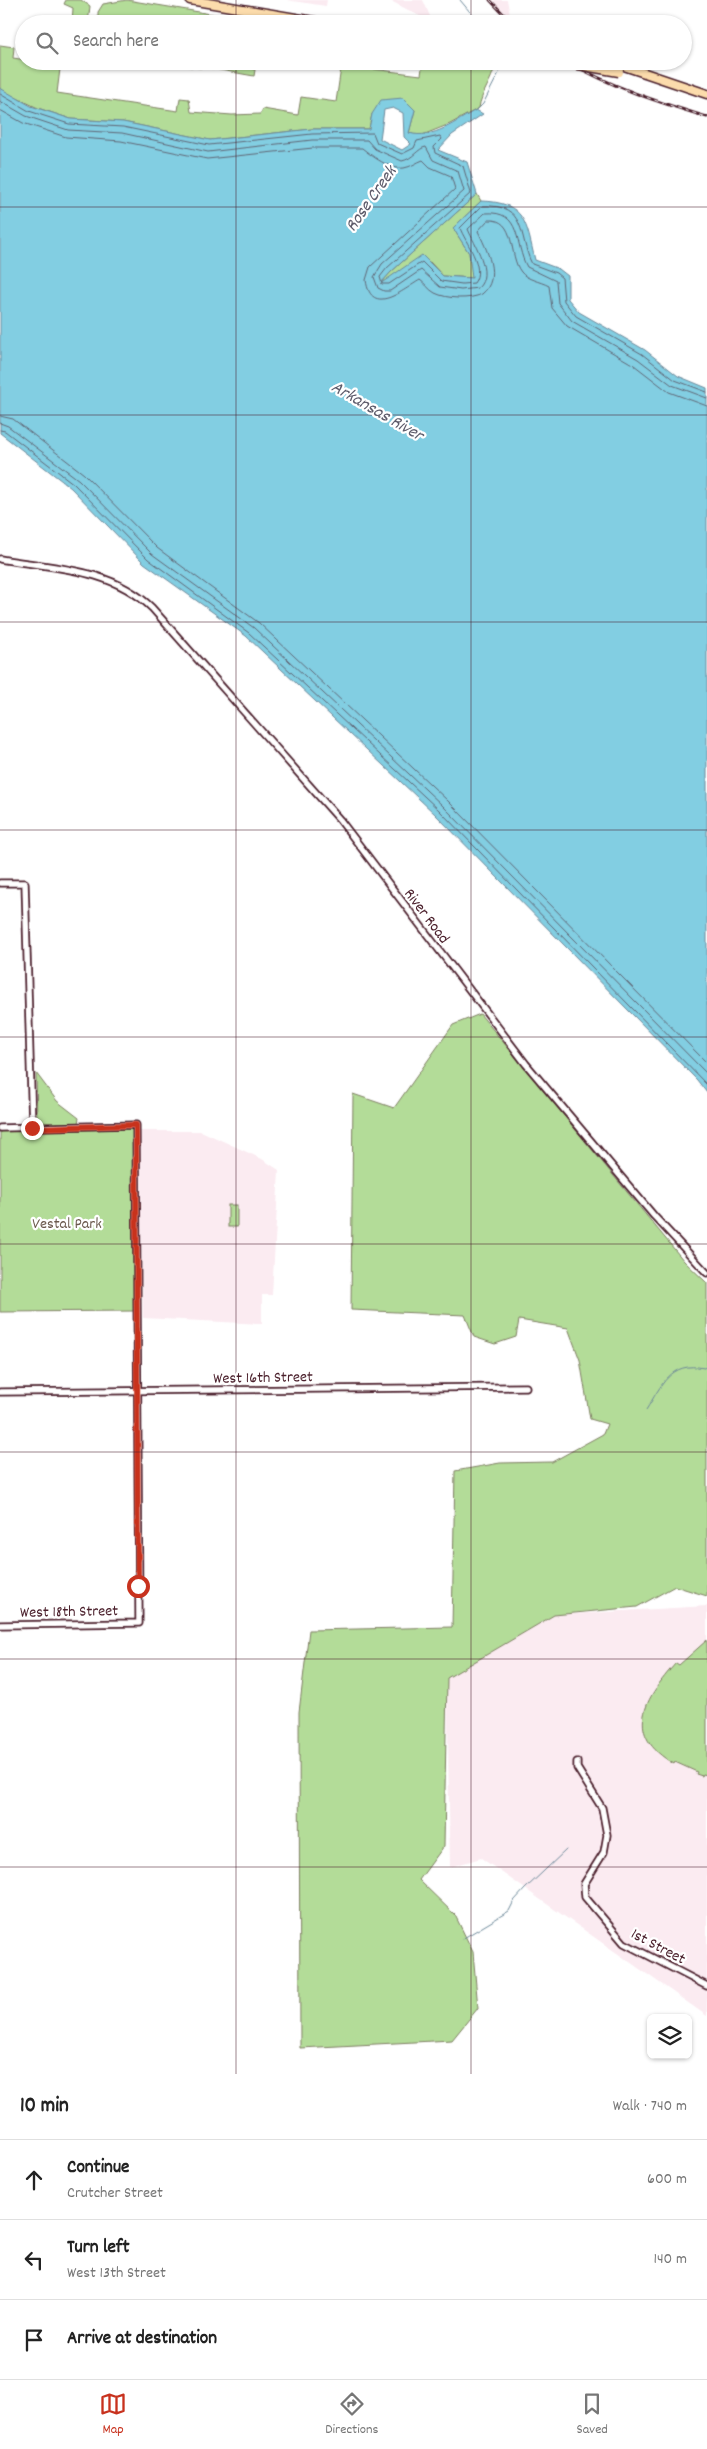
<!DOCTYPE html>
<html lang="en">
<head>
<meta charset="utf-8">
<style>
  :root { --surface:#fff; --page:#f6f6f6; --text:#222; --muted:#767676; --line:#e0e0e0; --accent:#c8321e }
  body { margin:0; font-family:Dekko,sans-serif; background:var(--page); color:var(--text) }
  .controls { position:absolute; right:15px; bottom:15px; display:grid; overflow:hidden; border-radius:8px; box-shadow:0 1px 4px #0004 }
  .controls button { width:45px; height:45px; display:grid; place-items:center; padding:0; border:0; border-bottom:1px solid var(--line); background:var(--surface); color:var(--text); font:25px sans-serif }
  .stop { position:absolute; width:15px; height:15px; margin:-11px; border:4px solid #c8321e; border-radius:50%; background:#fff }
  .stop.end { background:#c8321e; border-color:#fff; box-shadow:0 1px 5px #0008 }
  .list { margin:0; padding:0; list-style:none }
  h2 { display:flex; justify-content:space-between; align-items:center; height:65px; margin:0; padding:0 20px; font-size:21px }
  h2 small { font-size:16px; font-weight:400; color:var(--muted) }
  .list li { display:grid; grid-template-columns:32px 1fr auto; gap:15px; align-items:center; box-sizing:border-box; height:80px; padding:0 20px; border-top:1px solid var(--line) }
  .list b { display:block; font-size:19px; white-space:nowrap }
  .list p { margin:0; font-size:16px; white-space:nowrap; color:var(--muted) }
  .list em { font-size:16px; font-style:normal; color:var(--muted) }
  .icon { flex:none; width:28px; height:28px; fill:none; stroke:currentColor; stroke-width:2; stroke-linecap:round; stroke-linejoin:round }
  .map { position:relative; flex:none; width:707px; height:2074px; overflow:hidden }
  .search { position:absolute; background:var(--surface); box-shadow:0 1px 4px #0004; left:15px; right:15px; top:15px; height:55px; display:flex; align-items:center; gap:12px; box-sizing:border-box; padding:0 18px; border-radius:28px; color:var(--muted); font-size:19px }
  .sheet { height:305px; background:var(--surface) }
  nav { display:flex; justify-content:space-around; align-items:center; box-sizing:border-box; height:70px; border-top:1px solid var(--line); background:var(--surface); font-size:14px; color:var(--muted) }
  nav a { display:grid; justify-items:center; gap:2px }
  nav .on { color:var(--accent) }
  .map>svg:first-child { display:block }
  .built { fill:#fbebf1 }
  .green { fill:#b3dc98; stroke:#7e7e62 }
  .water { fill:#82cee2; stroke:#6c8899; fill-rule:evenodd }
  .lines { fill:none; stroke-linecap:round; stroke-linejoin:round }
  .shore { stroke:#606574; stroke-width:1 }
  .stream { stroke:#6c8899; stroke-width:1 }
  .tertiary-casing { stroke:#4a1f2b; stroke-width:9 }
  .primary-casing { stroke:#4a1f2b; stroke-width:11 }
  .tertiary { stroke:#fff; stroke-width:5.5 }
  .primary { stroke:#fcdcac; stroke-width:8 }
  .rail-casing { stroke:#4a1f2b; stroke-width:3 }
  .rail { stroke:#fff; stroke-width:1; stroke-dasharray:4; stroke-linecap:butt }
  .primary-bridge-casing { stroke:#4a1f2b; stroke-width:11; stroke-linecap:butt }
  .primary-bridge { stroke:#fcdcac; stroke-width:8 }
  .route { stroke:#c8321e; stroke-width:6 }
  .grid { fill:none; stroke:#4a1f2b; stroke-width:1; stroke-opacity:0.55 }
  .labels { text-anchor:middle; stroke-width:4.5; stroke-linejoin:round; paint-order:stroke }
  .street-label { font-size:16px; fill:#4a1f2b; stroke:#fff }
  .park-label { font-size:16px; fill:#6a584c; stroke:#fff }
  .water-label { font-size:18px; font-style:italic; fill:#5e5c6b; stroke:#fff }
</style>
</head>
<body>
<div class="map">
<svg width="707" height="2074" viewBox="0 0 707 2074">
  <rect width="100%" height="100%" fill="#fff"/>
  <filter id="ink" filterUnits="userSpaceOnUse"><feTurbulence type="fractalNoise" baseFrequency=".02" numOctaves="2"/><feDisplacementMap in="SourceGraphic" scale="10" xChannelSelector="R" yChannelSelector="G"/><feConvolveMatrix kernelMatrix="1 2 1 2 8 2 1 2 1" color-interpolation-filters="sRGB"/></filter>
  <g filter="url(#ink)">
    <g class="built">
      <polygon points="286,0 327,0 326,6"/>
      <polygon points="389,0 423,0 433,23"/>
      <polygon points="493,0 507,0 511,19 497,5"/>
      <polygon points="139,1131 201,1131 262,1159 279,1170 272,1295 262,1295 262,1324 143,1318"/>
      <polygon points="707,1606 707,2016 481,1858 450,1867 447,1678 554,1615"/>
    </g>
    <g class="green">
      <polygon points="66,0 81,0 90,6 88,24 72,24 73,8 64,4"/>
      <polygon points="127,0 235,18 243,24 147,24 116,19 115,23 98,19 98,12 103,4"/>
      <path d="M 0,45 L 14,47 L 13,58 L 47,63 L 47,61 L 61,61 L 57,93 L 178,111 L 180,98 L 189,99 L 191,112 L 232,115 L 260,114 L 263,109 L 298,115 L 301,97 L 336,102 L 342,61 L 364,61 L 364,68 L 421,75 L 423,61 L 481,61 L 495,65 C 492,81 481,93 479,108 L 450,124 L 420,136 L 409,133 L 415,110 L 403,98 L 372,114 L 369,129 L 312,129 L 210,140 L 123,122 L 71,119 L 38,108 L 0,90 Z"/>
      <polygon points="167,61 203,61 204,64 201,68 167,64"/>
      <polygon points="209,63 241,64 255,70 254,76 209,68"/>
      <polygon points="477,194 481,201 453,228 469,253 473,278 443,276 430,262 378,286 391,272"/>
      <polygon points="480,1014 684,1261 707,1283 707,1596 675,1586 637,1607 554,1615 447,1678 444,1846 419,1880 455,1915 473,1952 478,2008 452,2040 300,2048 299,1712 309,1630 452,1627 455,1471 500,1463 552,1462 603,1434 607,1424 590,1419 580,1360 568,1328 519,1320 516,1337 495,1344 474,1337 465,1315 351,1310 353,1094 394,1108 453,1025"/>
      <polygon points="36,1073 57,1101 79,1118 78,1123 39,1124 37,1122"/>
      <polygon points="131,1128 133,1132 134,1311 0,1312 0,1131"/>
      <rect x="228" y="1205" width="9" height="22"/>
      <path d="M 707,1640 L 707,1775 L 703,1774 L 702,1776 L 696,1774 L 697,1772 L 675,1762 L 674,1764 C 623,1734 644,1699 676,1663 L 679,1665 Z"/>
    </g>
    <path class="water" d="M 0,88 L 31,106 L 71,119 L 123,122 L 210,140 L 312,129 L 369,129 L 372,114 L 381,100 L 403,98 L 415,110 L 409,133 C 433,140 456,121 476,110 L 483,114 L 452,135 L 438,150 L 467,162 L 477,194 L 391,272 L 380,284 L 422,255 L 443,276 L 472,278 L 469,253 L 453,228 L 481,201 C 526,202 526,223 535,260 L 559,269 L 568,276 L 568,299 L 579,312 L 645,350 L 678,376 L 707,388 L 707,1093 L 697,1080 L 435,814 L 246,636 L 144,563 L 71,488 L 0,433 ZM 393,108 L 403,113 L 404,137 L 411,144 L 402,150 L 380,139 L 384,110 Z"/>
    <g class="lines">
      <g class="shore">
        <path d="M 0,94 L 29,111 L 69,124 L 123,127 L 209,145 L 312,134 L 373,133 L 377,143 L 402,154 L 414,148 L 417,141 L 440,136 L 442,139 L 434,147 L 435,153 L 463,166 L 471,193 L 387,268 L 380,277 L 382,284 L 389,284 L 422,262 L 441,281 L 462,284 L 474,283 C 486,267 465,242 460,228 L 482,206 C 528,203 518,237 532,264 L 556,273 L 562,278 L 564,301 L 576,316 L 642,354 L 675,380 L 707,392"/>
        <path d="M 0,101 L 26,116 L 68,130 L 122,133 L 208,152 L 312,140 L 367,140 L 375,149 L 402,161 C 413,159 418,148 426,147 L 433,160 L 458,171 L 464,191 L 382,264 L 374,277 L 378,288 L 384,291 L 390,291 L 421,270 L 440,287 L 461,290 L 478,288 C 494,273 474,244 468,229 L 485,213 C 523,210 514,245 527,267 L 556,281 L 558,303 L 572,321 L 638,359 L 672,385 L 707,398"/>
        <path d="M 0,110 L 23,123 L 66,137 L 121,141 L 207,159 L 313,148 L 362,148 C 372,156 390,170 404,168 C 411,167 417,162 423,160 L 430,167 L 451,176 L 455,189 L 370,267 L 366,280 C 371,318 404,289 420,280 C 425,283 429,290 435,293 C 447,299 470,300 482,294 C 502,278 486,248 478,231 L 488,220 C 517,218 508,256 521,272 C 527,280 540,281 549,286 L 552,308 L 567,326 L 634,365 L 669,392 L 707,406"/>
        <polyline points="0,416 13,419 84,474 157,548 259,623 448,801 707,1063"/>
        <polyline points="0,423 8,426 79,480 152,554 254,628 443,806 707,1074"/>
        <polyline points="0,430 5,431 74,484 148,559 249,633 439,810 707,1085"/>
      </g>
      <g class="stream">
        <polyline points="460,0 480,24"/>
        <polyline points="477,110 483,104 505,61"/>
        <path d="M 646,1410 C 662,1385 670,1361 704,1368 L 707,1366"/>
        <polyline points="462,1939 509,1911 514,1901 525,1889 566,1850"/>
      </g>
      <defs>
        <g id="tertiary">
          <path d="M 0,559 C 52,568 112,568 152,608 L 340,820 L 526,1064 L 654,1216 L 707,1273"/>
          <polyline points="0,883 25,883 32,1128"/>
          <polyline points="0,1128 136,1125 139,1623 0,1625"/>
          <polyline points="0,1392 526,1387"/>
          <polyline points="577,1762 577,1768 602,1808 607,1835 604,1852 584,1884 585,1897 624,1943 707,1986"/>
        </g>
        <g id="primary">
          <polyline points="190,0 331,24"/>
          <polyline points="327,22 351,24"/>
          <polyline points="601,61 621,65 707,94"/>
        </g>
      </defs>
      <use href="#tertiary" class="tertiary-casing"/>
      <use href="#primary" class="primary-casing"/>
      <use href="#tertiary" class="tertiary"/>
      <use href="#primary" class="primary"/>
      <defs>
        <g id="rail">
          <polyline points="490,0 513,24"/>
          <path d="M 567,61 C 611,87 658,102 707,117"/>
        </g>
      </defs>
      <use href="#rail" class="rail-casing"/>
      <use href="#rail" class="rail"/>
      <defs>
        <polyline id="primary-bridge" points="555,61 619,72"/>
      </defs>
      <use href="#primary-bridge" class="primary-bridge-casing"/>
      <use href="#primary-bridge" class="primary-bridge"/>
    </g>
  </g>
  <g class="lines" filter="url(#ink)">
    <polyline class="route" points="32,1128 136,1125 138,1586"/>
  </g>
  <path class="grid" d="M 236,0 L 236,24M 471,0 L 471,24M 236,61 L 236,2074M 471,61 L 471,2074M 0,207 L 707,207M 0,415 L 707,415M 0,622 L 707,622M 0,830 L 707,830M 0,1037 L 707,1037M 0,1244 L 707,1244M 0,1452 L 707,1452M 0,1659 L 707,1659M 0,1867 L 707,1867"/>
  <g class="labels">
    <g class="street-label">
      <text transform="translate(428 915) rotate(53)" y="6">River Road</text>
      <text transform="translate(263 1376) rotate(-1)" y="6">West 16th Street</text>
      <text transform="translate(69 1610) rotate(-1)" y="6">West 18th Street</text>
      <text transform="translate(659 1945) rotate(28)" y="6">1st Street</text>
    </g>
    <g class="park-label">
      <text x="67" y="1228">Vestal Park</text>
    </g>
    <g class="water-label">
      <text transform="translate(370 198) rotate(-55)" y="6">Rose Creek</text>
      <text transform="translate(378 410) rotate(30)" y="6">Arkansas River</text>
    </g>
  </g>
</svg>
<div class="controls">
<button><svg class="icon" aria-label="layers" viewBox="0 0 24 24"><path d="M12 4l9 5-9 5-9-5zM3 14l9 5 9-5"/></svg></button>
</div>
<div class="stop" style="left:138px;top:1586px"></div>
<div class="stop end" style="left:32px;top:1128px"></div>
<div class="search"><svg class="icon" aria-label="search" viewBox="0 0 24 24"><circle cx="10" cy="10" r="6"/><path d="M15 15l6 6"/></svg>Search here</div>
</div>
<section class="sheet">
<h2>10 min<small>Walk · 740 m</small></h2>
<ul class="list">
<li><svg class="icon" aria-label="ahead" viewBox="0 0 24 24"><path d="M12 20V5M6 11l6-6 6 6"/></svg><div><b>Continue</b><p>Crutcher Street</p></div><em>600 m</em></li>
<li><svg class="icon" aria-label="left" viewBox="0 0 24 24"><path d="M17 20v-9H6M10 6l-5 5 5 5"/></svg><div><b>Turn left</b><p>West 13th Street</p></div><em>140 m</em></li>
<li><svg class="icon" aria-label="arrive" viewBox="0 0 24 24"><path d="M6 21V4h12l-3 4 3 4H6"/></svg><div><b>Arrive at destination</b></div></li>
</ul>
</section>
<nav>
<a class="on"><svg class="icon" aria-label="map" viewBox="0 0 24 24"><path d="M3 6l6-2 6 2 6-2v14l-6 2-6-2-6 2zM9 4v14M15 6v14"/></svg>Map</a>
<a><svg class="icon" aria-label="directions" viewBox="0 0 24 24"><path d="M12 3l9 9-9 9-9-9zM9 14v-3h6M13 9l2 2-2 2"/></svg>Directions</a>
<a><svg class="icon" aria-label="saved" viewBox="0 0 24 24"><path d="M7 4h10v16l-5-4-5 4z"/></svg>Saved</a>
</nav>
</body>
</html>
